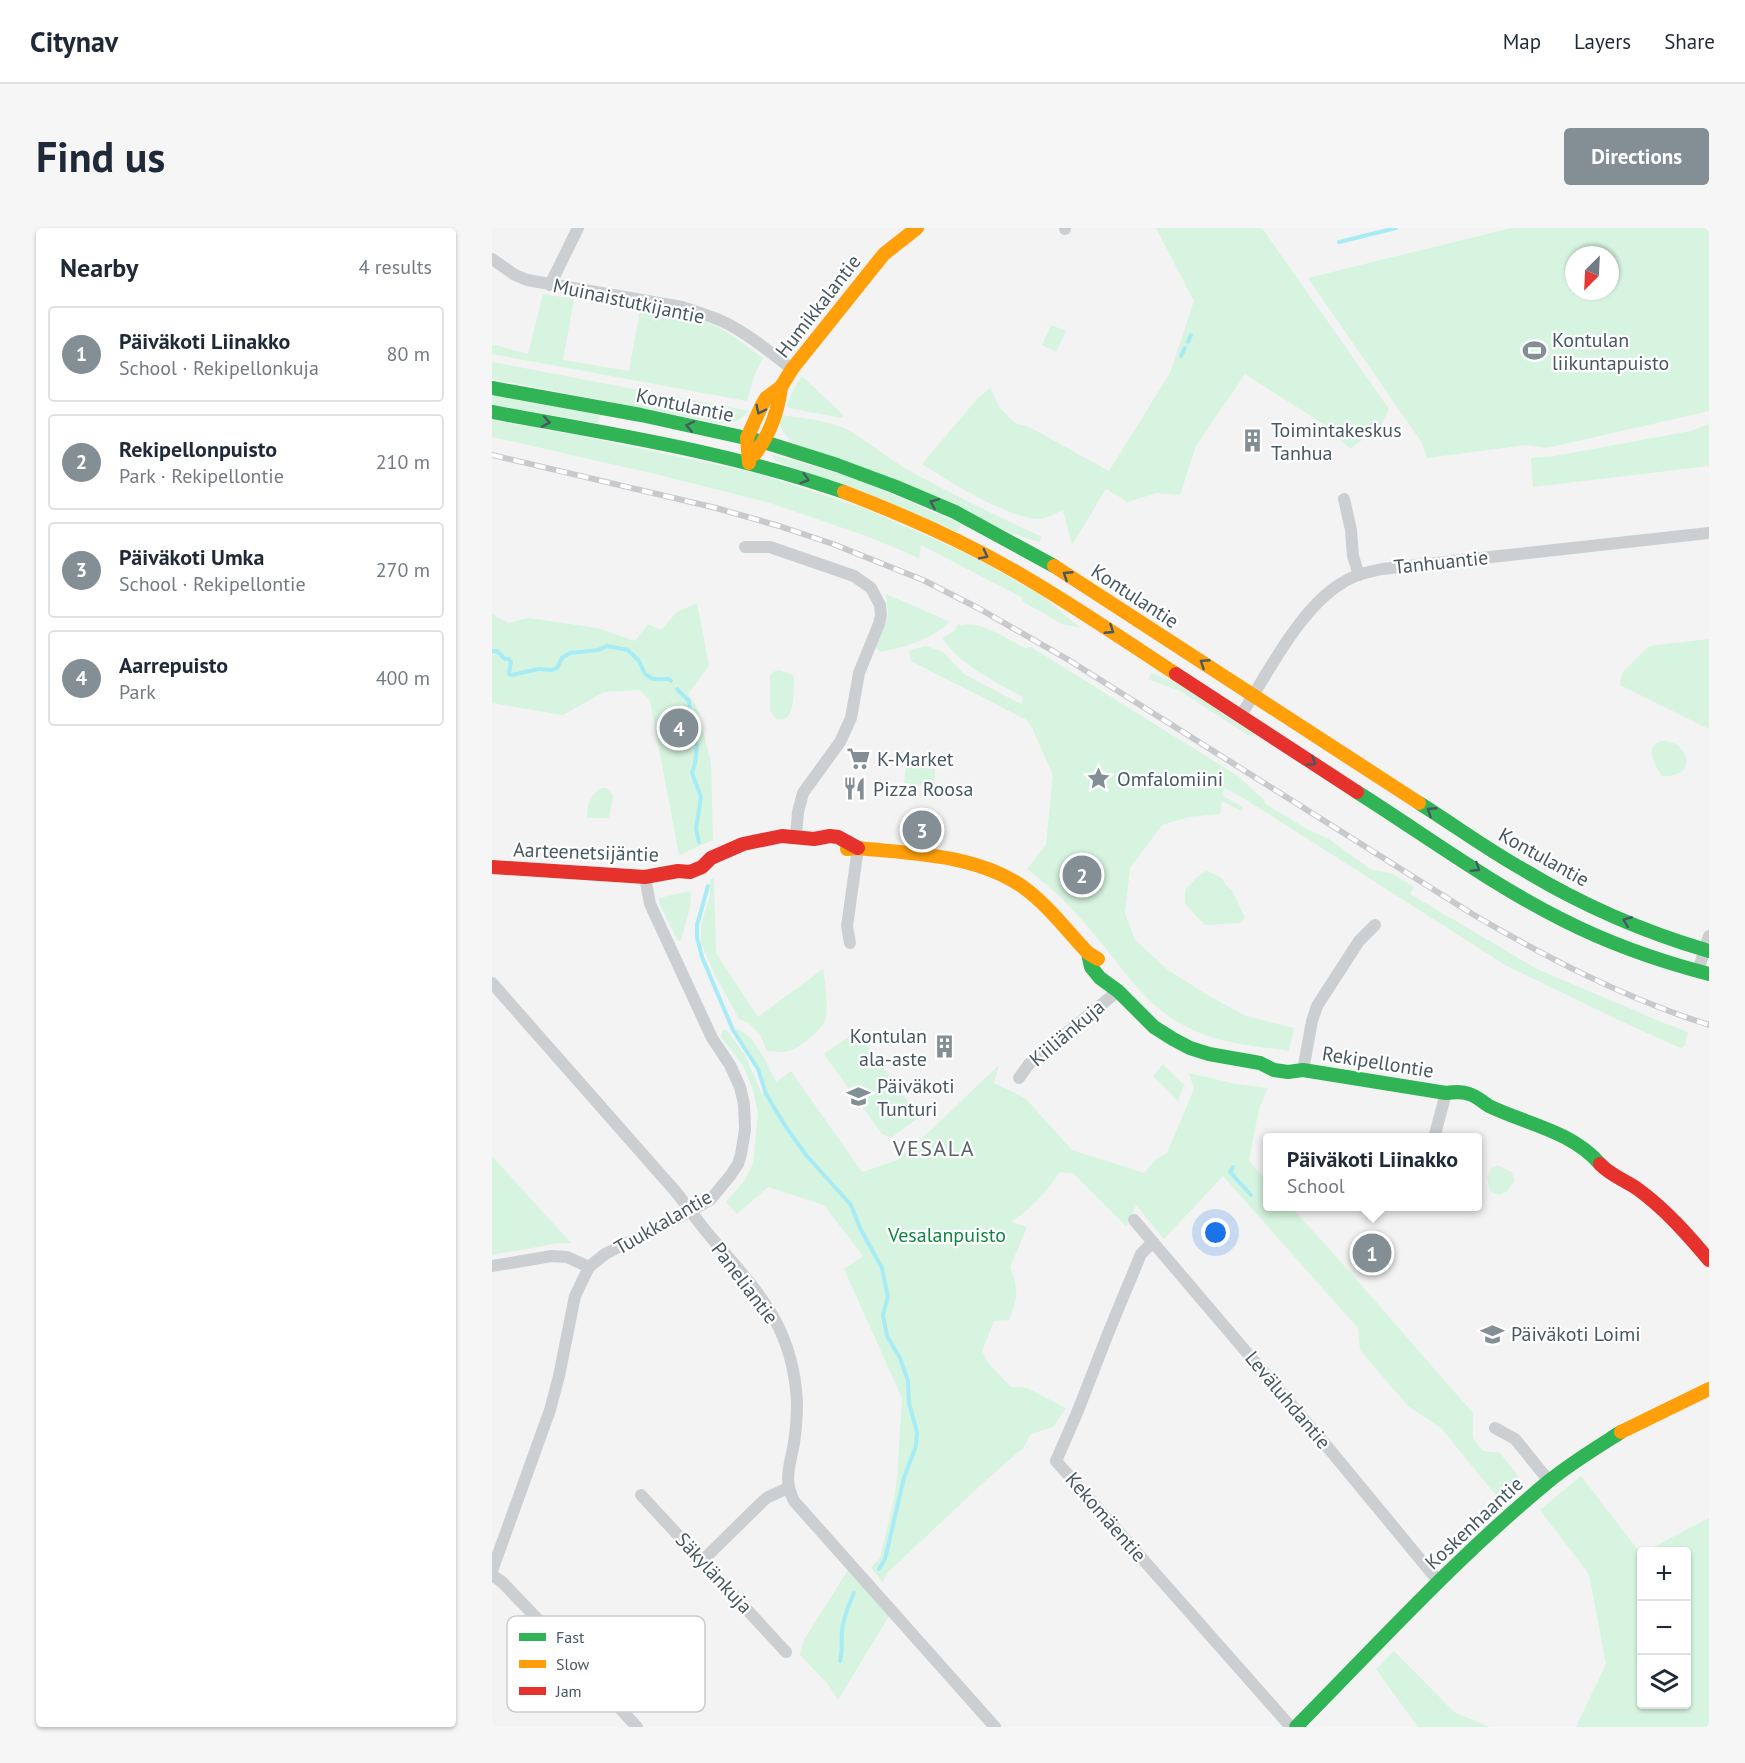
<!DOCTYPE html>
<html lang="en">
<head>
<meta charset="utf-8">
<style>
  :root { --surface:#fff; --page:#f6f6f7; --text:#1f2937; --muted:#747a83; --line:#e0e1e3; --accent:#838e95 }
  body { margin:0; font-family:"PT Sans",sans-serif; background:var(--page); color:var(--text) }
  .controls { position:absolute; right:18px; bottom:18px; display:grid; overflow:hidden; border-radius:6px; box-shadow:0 2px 4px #0004 }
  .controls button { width:54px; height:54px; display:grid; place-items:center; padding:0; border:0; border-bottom:2px solid var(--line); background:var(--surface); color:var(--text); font:30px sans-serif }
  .compass { position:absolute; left:1073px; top:18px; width:54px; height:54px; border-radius:50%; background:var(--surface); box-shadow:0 2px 4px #0004; rotate:204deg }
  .you { position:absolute; left:724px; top:1005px; width:21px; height:21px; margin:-15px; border:4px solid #fff; border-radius:50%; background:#1a73e8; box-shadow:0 0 0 9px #1a73e833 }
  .badge { display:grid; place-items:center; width:39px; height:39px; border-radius:50%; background:var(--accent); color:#fff; font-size:20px; font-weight:700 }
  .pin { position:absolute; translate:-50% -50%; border:3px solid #fff; box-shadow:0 2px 6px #0006 }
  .popup { position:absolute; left:771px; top:905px; width:219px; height:78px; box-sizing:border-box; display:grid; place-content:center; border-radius:6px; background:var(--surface); filter:drop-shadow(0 2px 4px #0005); font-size:20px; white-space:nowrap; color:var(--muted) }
  .popup b { font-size:22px; color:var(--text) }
  .popup::after { content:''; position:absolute; left:50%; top:100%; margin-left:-12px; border:12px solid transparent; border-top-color:var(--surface) }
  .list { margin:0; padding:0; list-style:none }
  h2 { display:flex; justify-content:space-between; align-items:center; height:78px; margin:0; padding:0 24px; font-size:26px }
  h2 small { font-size:20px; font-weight:400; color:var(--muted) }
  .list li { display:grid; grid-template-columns:39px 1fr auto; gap:18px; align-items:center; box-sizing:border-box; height:96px; margin:0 12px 12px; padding:0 12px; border:2px solid var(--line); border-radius:6px }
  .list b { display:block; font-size:22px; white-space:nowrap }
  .list p { margin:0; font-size:20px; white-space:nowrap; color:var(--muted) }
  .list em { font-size:20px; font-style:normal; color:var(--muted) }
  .icon { flex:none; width:33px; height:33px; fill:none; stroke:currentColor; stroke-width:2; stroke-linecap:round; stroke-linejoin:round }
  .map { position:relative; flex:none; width:1217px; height:1499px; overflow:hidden; border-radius:6px }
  header { display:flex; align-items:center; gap:36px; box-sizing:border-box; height:84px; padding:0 30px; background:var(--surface); border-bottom:2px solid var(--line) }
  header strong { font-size:28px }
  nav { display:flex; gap:33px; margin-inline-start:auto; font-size:21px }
  .intro { display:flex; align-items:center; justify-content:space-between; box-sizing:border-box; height:144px; padding:0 36px }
  h1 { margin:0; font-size:42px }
  .button { padding:15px 27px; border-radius:6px; background:var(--accent); color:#fff; font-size:21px; font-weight:700 }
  main { display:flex; gap:36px; padding:0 36px }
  aside { flex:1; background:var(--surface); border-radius:6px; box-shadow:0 2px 4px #0004 }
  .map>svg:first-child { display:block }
  .green { fill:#d6f4df; fill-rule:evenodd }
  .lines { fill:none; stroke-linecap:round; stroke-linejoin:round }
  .stream { stroke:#a7ecf4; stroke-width:4 }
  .street { stroke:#cccfd2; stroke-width:12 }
  .fast { stroke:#30b455; stroke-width:14 }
  .slow { stroke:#ff9f0a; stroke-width:14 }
  .jam { stroke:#e5322d; stroke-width:14 }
  .rail-casing { stroke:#c7c9cc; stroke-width:6 }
  .rail { stroke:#fff; stroke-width:4; stroke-dasharray:11; stroke-linecap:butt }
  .oneway { stroke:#475862 }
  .labels { text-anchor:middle; stroke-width:4.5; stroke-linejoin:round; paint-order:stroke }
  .street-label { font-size:20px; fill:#475862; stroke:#fff }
  .poi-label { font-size:20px; fill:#475862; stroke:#fff; text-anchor:start }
  .park-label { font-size:20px; fill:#0e863f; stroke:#fff }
  .quarter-label { font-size:22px; letter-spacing:1.5px; fill:#5d6368; stroke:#fff }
  .key { fill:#fff; stroke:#c8cdd0; stroke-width:1.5 }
  .key-label { font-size:16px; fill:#475862 }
</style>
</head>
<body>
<header>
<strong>Citynav</strong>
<nav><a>Map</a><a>Layers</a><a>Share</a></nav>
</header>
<div class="intro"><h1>Find us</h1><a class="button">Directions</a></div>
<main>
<aside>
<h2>Nearby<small>4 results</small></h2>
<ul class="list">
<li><span class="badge">1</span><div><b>Päiväkoti Liinakko</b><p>School · Rekipellonkuja</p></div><em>80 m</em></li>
<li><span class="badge">2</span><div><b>Rekipellonpuisto</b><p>Park · Rekipellontie</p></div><em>210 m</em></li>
<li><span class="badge">3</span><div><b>Päiväkoti Umka</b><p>School · Rekipellontie</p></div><em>270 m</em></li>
<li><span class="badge">4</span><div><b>Aarrepuisto</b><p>Park</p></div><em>400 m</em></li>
</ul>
</aside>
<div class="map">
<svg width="1217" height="1499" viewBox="0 0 1217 1499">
  <rect width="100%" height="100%" fill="#f3f3f3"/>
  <g class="green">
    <path d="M 664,0 L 770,0 L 897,181 L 889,197 L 858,221 L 833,197 L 753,146 L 704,218 L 688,267 L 665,265 L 636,274 L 614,261 L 580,317 L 571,282 C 564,285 556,290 549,291 C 519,292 456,253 430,236 L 486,170 L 498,160 L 508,180 L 523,195 L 539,200 L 617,243 L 678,145 L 702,73 Z"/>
    <path d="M 1019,0 L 1217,0 L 1217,183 L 1055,220 L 1034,217 L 935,230 L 930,215 L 816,50 ZM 1082,27 L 1118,27 L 1118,63 L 1082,63 Z"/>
    <path d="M 51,66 L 82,71 L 71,132 L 137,143 L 148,82 C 172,85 197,87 219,96 C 238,104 254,118 271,130 L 263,146 L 255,173 L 0,126 L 0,116 L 36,126 Z"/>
    <polygon points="559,97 574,103 564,124 550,117"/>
    <polygon points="0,134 257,183 247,192 233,196 0,151"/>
    <path d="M 310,148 L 352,188 L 349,190 L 297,180 L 295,177 C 299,166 303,158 310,148 Z"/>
    <polygon points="0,167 107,187 106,195 0,177"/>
    <path d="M 287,187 C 310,190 337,192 358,203 C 376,214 393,228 411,239 C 456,265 503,287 550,309 L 547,314 L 528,308 L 300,214 C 291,206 287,198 287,187 Z"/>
    <polygon points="0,192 93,209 264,245 371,280 480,328 552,369 588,400 570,396 530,373 531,370 429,317 427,330 377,309 278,275 159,245 0,209"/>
    <polygon points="1217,196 1217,238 1041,259 1039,230 1063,228 1199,203"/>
    <polygon points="278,226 360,249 469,296 466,304 284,233"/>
    <path d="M 394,366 L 456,393 L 458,393 C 444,410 410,420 388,424 L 384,420 L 394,395 L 396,386 Z"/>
    <polygon points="205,375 217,438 196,466 205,479 219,535 221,612 187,627 158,473 148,462 112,464 71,487 0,475 0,386 16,395 37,390 105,400 143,413 156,396 169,402 185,384"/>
    <path d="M 466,396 L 470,398 C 484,390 519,413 533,420 L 539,419 L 746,548 L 773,573 L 774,576 L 813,600 L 837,611 L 878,641 L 901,646 L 922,659 L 918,666 L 1045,741 L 1172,795 L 1196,804 L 1193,817 L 1190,820 L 1186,819 L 1131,794 L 1015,738 L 748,568 L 732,560 L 731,568 L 751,579 L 749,583 L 730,573 L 728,586 L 697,589 L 670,597 L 638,640 L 633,685 L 643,712 L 676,742 L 717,768 L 754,788 L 802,800 L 797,823 C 765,818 729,816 699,801 C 656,781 636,747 607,712 C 586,686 562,661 535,641 L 554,617 L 561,547 L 540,500 L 535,492 L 419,433 L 417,424 L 422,421 L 434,418 L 451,424 L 472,446 L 529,476 L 531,469 C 503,454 471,438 451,412 L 451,410 L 463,402 Z"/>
    <polygon points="1217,411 1217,501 1128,457 1130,445 1157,418"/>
    <path d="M 287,442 L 299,446 L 302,449 C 301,463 305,496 284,491 L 278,482 L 278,447 L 281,444 Z"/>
    <polygon points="660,445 691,458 763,506 761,508 756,507 688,463 656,451"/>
    <path d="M 1169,513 C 1199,512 1206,551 1170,548 C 1163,537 1151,519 1169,513 Z"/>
    <polygon points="414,538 443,541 442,558 412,555"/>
    <path d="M 109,560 L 114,560 L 121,567 L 117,590 L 95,590 C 95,577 98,567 109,560 Z"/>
    <polygon points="715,643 730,650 734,658 740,662 753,690 748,695 713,697 693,676 693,662 706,648"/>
    <path d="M 222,650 L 224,725 L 266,789 L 331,741 C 333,752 337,783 333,793 C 331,798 325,803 321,807 C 304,822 298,826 275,823 L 268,807 L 257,795 L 247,791 L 223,747 L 209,715 L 209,697 L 218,667 L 218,652 Z"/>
    <path d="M 198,663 C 202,673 192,700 189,712 L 186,713 L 167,675 L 167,670 Z"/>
    <path d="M 243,801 C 262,803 276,839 284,854 L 299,843 L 370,944 L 405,932 L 440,901 L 507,837 L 502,855 L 533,870 L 580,922 L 652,945 L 663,932 L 675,925 L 702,861 L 697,845 L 744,856 L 776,860 L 767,880 L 757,933 L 775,953 L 775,978 L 799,979 C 861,1046 920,1116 981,1185 L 981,1210 L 991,1223 L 1008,1225 L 1032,1256 L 1031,1260 L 1012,1277 L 949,1200 L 916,1178 L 868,1122 L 866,1100 L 731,948 L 672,1011 L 644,977 L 634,998 L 581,945 L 568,944 C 554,964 539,981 519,994 L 535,999 L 518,1039 C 527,1064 526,1067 517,1092 L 502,1093 L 490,1123 L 496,1135 L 519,1159 L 535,1160 L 574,1180 L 561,1199 L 539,1206 L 531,1220 L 492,1254 L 394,1346 L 391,1355 L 379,1339 L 388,1330 L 401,1276 L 405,1250 L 410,1170 L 352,1041 L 371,1028 L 332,977 L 276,959 L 245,986 L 234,974 L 252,953 L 261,936 L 266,885 L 261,862 L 251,837 L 230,810 L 229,807 L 231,802 L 234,802 L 252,825 L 270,866 L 275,862 L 267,841 Z"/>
    <polygon points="365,803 427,889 399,910 390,906 332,826"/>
    <polygon points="671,836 692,857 686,873 661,848"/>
    <polygon points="0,928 79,1015 67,1015 0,1027"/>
    <polygon points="1005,937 1020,944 1022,953 1016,963 1007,967 998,963 995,950 999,940"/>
    <polygon points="1089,1248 1149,1326 1150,1476 1194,1476 1194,1324 1154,1323 1217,1290 1217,1499 1084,1499 1114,1436 1097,1346 1048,1282"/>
    <polygon points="356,1342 397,1388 346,1472 335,1455 308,1427 312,1412"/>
    <polygon points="902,1423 962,1484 998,1499 926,1499 884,1441"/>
  </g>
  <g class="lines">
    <g class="stream">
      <polyline points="847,14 904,0"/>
      <polyline points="696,114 699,107"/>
      <polyline points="689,128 693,120"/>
      <polyline points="0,423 5,423 13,431 17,431 19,434 17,446 20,447 47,441 59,442 65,440 70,430 78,425 106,422 115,418 136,422 147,433 153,446 161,451 177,451 179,453"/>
      <polyline points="185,461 197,473 198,482 196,496 196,503 205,517 203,535 200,545 209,569 204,601 207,614"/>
      <polyline points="216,658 205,697 205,709 210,729 241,802 266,841 274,866 294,899 314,927 359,977 368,1000 390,1040 396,1069 391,1087 395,1108 408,1130 416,1153 417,1175 425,1204 424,1218 412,1250 393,1331 387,1341"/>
      <polyline points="741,939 738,944 759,967"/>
      <path d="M 348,1433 C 351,1422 349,1413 350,1403 C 351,1389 357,1377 362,1365"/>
    </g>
    <g class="street">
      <polyline points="573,0 573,1"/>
      <path d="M 0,31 L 23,47 L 35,52 L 190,79 C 205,84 220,88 234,95 C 258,107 279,125 300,141"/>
      <polyline points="58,57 86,0"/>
      <polyline points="852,271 859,302 861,328 867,347"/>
      <polyline points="253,319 278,319 362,348 379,360 388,377 389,387 387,396 367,445 359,490 348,514 311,565 306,584 304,608"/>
      <path d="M 749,487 C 776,445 808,380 850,355 C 862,347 876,344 890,341 L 1217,305"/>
      <polyline points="358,715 355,698 366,620"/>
      <polyline points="1206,743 1217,708"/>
      <path d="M 0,755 L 184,964 C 196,979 206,994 218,1008 C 265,1063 301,1097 305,1174 C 305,1187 304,1202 302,1215 C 298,1238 291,1251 302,1273 L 503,1499"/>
      <polyline points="811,842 820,793 825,778 867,713 883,697"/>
      <polyline points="527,850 537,836 626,763"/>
      <polyline points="942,910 954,865"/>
      <polyline points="642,992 838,1222 947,1354"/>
      <polyline points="661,1014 649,1026 617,1103 585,1185 564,1233 799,1499"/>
      <polyline points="0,1038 60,1028 75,1029 97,1039"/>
      <polyline points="1003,1200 1023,1211 1057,1253"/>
      <polyline points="149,1267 294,1424"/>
      <polyline points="210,1333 270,1274 276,1269 296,1260"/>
      <polyline points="0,1343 58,1182 67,1148 83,1068 97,1039 113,1026 199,983 219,971 238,948 246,936 249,926 253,902 252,876 248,859 238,837 220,810 158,676 153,649"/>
      <polyline points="0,1347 10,1354 55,1401 145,1499"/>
    </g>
    <g class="fast">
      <polyline points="0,160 149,187 272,214 345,237 404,259 463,284 562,338"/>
      <path d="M 0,184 C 119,206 238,224 352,264"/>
      <path d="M 865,564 C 933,607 999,656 1071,692 C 1118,716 1167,733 1217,746"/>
      <path d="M 927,575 C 962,597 996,622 1032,642 C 1090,677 1152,704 1217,723"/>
      <path d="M 596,725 L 599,739 L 608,750 L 626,763 L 662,799 L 681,811 L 698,820 L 717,826 L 768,835 L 782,842 L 796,844 L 811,842 L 954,865 C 962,864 970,863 977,866 C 985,868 990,874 997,878 C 1034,896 1080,903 1108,936"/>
      <path d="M 804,1499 C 886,1416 966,1328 1057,1253 C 1079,1235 1104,1220 1129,1204"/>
    </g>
    <g class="slow">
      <path d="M 263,226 C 278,206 286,184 289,159"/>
      <polyline points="257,235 255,210 269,179 274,170 289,159 300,141 392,26 425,0"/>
      <path d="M 352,264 C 412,287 471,313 526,345 C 580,376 632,412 684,446"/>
      <polyline points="562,338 927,575"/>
      <path d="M 355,621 L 366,620 C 421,626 484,626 531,659 C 556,677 575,703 596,725 L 606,731"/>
      <polyline points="1129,1204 1217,1161"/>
    </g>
    <g class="jam">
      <polyline points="684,446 865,564"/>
      <polyline points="0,639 153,649 186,643 198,644 210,639 219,630 251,616 290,608 322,611 338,608 346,609 366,620"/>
      <path d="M 1108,936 C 1119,948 1135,953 1147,962 C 1174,982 1196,1007 1217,1032"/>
    </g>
    <defs>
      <path id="rail" d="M 0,227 L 224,280 L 287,298 L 341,316 L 431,352 L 486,380 L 575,431 L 982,687 C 1057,731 1133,770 1217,797"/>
    </defs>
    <use href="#rail" class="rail-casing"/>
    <use href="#rail" class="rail"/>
  </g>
  <defs><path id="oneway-chevron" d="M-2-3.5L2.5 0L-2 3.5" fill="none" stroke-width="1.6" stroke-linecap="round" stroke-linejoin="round" transform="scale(1.5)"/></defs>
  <g class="oneway">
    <use href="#oneway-chevron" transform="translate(268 182) rotate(116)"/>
    <use href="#oneway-chevron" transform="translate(54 194) rotate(10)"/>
    <use href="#oneway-chevron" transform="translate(198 198) rotate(-168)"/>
    <use href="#oneway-chevron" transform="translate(313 251) rotate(17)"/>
    <use href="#oneway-chevron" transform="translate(442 275) rotate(-157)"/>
    <use href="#oneway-chevron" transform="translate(492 327) rotate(27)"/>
    <use href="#oneway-chevron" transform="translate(575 347) rotate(-147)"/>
    <use href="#oneway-chevron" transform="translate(618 402) rotate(33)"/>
    <use href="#oneway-chevron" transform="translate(712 435) rotate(-147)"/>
    <use href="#oneway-chevron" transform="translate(820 534) rotate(34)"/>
    <use href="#oneway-chevron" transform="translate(939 583) rotate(-147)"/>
    <use href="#oneway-chevron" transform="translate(984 640) rotate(33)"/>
    <use href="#oneway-chevron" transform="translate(1135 693) rotate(-158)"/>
  </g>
  <defs>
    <symbol id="stadium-bare" viewBox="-9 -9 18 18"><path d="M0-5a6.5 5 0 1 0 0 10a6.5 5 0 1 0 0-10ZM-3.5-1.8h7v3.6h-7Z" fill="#838e95" stroke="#fff" stroke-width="2.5" paint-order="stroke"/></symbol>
    <symbol id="building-bare" viewBox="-9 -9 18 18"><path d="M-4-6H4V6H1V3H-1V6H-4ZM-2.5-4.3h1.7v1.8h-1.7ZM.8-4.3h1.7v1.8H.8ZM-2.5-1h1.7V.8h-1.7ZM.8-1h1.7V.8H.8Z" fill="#838e95" stroke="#fff" stroke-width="2.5" paint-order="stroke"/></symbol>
    <symbol id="supermarket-bare" viewBox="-9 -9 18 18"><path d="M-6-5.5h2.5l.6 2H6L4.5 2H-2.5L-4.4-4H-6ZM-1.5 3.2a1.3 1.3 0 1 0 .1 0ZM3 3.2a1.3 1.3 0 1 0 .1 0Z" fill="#838e95" stroke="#fff" stroke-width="2.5" paint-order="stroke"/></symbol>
    <symbol id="sight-bare" viewBox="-9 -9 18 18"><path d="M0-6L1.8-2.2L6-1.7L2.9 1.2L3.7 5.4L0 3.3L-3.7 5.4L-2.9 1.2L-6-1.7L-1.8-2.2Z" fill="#838e95" stroke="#fff" stroke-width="2.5" paint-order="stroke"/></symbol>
    <symbol id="restaurant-bare" viewBox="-9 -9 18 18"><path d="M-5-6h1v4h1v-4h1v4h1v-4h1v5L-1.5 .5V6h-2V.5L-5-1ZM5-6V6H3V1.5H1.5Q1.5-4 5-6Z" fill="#838e95" stroke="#fff" stroke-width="2.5" paint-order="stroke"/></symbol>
    <symbol id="school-bare" viewBox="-9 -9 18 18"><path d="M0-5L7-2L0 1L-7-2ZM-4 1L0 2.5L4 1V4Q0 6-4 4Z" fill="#838e95" stroke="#fff" stroke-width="2.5" paint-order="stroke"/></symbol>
  </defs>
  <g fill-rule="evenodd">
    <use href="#stadium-bare" x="1026" y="106" width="33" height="33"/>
    <use href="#building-bare" x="744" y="196" width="33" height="33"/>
    <use href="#supermarket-bare" x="350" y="514" width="33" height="33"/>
    <use href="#sight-bare" x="590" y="534" width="33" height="33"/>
    <use href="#restaurant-bare" x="346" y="544" width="33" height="33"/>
    <use href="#building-bare" x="436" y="802" width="33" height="33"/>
    <use href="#school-bare" x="350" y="852" width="33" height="33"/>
    <use href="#school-bare" x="984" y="1090" width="33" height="33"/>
  </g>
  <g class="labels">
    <g class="street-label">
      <text transform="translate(137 73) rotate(12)" y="7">Muinaistutkijantie</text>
      <text transform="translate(326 78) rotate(-52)" y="7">Humikkalantie</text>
      <text transform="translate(193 177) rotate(12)" y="7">Kontulantie</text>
      <text transform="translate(949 334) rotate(-6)" y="7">Tanhuantie</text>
      <text transform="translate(643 368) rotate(33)" y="7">Kontulantie</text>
      <text transform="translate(94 624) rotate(2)" y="7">Aarteenetsijäntie</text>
      <text transform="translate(1052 629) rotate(29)" y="7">Kontulantie</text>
      <text transform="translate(575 805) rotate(-40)" y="7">Kiiliänkuja</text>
      <text transform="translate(886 834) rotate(9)" y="7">Rekipellontie</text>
      <text transform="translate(171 994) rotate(-30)" y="7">Tuukkalantie</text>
      <text transform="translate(253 1055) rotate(53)" y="7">Paneliantie</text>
      <text transform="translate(796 1172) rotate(50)" y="7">Leväluhdantie</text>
      <text transform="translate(614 1289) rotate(49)" y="7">Kekomäentie</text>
      <text transform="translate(982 1295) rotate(-43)" y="7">Koskenhaantie</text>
      <text transform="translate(222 1345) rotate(47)" y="7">Säkylänkuja</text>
    </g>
    <g class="poi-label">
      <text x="1060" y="119">Kontulan<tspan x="1060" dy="23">liikuntapuisto</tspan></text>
      <text x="779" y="209">Toimintakeskus<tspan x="779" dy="23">Tanhua</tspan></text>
      <text x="385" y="538">K-Market</text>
      <text x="625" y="558">Omfalomiini</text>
      <text x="381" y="568">Pizza Roosa</text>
      <text x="435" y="815" text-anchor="end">Kontulan<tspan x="435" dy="23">ala-aste</tspan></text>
      <text x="385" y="865">Päiväkoti<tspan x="385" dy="23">Tunturi</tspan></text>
      <text x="1019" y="1113">Päiväkoti Loimi</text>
    </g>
    <g class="park-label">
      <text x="455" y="1014">Vesalanpuisto</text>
    </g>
    <g class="quarter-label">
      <text x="442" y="928">VESALA</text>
    </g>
  </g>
  <rect x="15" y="1388" width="198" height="96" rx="9" class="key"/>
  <rect x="27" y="1405" width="27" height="8" fill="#30b455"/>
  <rect x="27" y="1432" width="27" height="8" fill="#ff9f0a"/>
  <rect x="27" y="1459" width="27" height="8" fill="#e5322d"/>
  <g class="key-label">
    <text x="64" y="1415">Fast</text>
    <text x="64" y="1442">Slow</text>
    <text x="64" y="1469">Jam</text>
  </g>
</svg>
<div class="controls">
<button>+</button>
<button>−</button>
<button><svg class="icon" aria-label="layers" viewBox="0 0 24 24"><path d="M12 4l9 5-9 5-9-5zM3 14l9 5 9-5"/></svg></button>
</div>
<svg class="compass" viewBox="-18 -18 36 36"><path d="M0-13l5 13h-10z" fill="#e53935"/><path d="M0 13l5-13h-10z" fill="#747a83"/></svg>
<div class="you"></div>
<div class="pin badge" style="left:880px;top:1025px">1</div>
<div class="popup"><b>Päiväkoti Liinakko</b>School</div>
<div class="pin badge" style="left:590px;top:647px">2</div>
<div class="pin badge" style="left:430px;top:602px">3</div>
<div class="pin badge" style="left:187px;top:500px">4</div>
</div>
</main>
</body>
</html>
